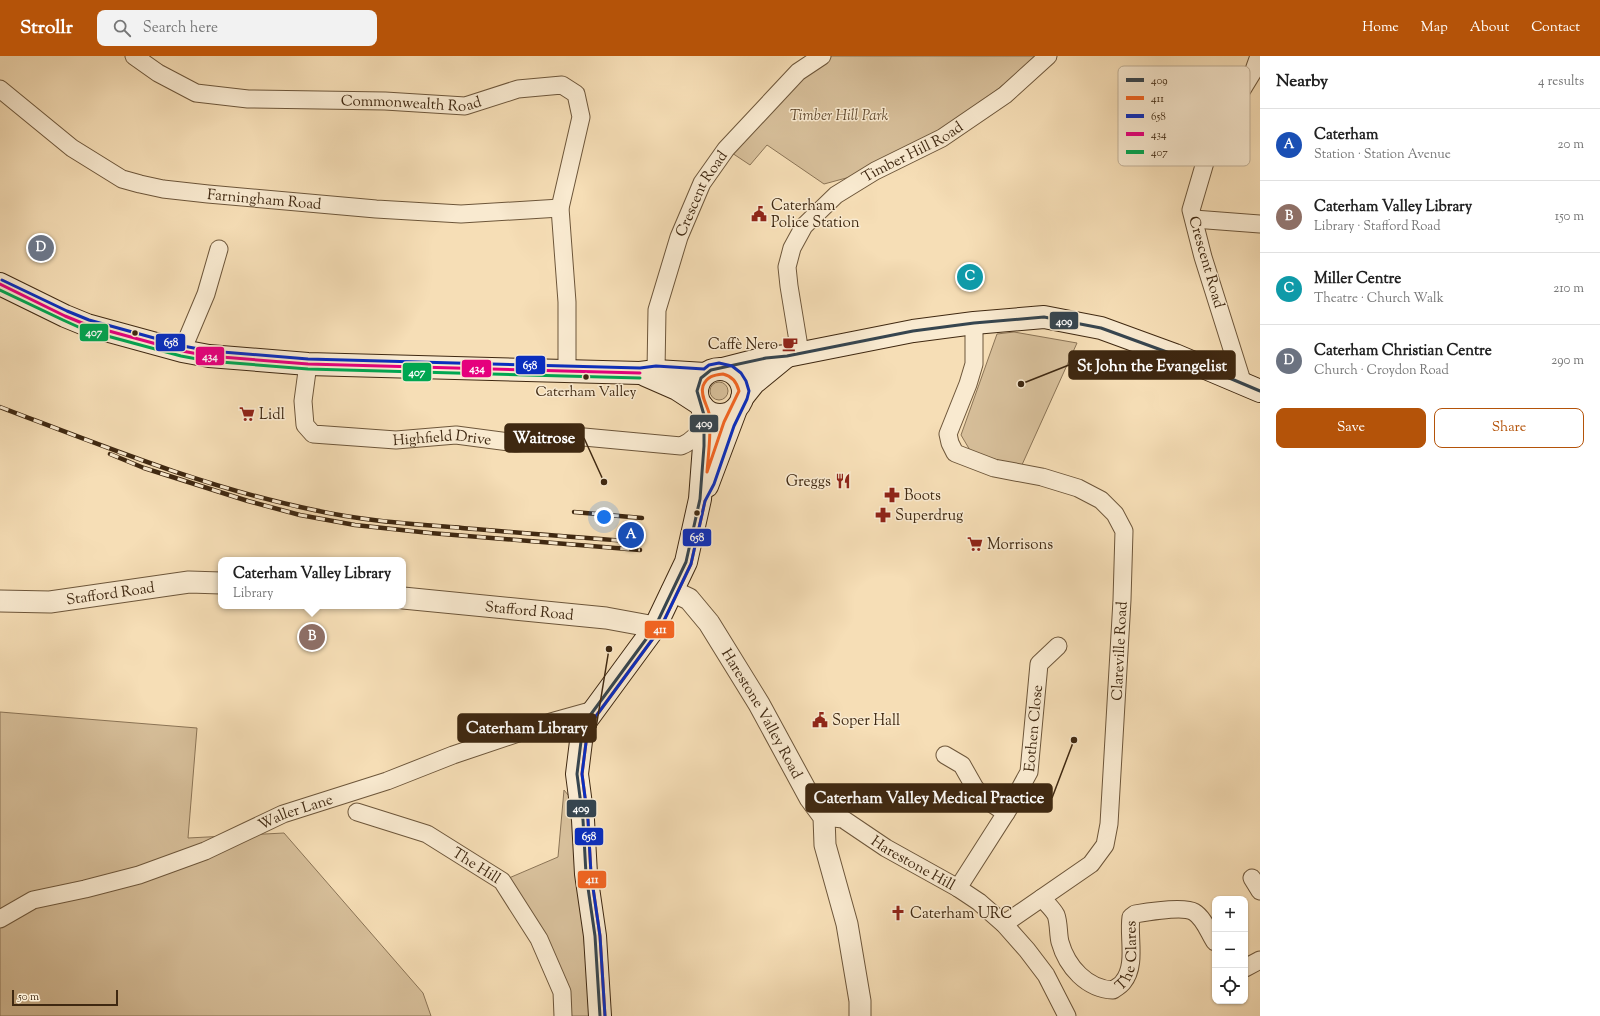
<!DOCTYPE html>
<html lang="en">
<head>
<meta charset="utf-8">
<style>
  :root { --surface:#fff; --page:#f2f2f2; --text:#222; --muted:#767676; --line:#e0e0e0; --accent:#b45309 }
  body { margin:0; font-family:"Sorts Mill Goudy",serif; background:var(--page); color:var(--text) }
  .controls { position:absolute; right:12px; bottom:12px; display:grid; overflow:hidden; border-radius:8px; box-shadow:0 1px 3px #0004 }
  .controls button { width:36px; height:36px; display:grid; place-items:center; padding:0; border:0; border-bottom:1px solid var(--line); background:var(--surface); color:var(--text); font:20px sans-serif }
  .scale { position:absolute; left:12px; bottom:10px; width:106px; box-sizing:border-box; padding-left:4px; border:2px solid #3f2811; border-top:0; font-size:11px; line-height:14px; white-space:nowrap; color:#3f2811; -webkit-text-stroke:3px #f9ead0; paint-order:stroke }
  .you { position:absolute; left:604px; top:461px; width:14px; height:14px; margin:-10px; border:3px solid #fff; border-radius:50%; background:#1a73e8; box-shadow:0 0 0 6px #1a73e833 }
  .badge { display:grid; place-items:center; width:26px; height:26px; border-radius:50%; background:var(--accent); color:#fff; font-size:13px; font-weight:700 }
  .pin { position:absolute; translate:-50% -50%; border:2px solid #fff; box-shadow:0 1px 4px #0006 }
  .popup { position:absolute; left:218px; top:501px; width:188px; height:52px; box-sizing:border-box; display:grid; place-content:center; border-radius:8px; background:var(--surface); filter:drop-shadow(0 1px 3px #0005); font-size:13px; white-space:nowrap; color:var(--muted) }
  .popup b { font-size:15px; color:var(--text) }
  .popup::after { content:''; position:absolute; left:50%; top:100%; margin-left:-8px; border:8px solid transparent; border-top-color:var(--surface) }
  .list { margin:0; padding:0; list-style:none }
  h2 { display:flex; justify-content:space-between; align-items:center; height:52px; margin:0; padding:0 16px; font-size:17px }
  h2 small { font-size:13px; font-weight:400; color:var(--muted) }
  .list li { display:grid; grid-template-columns:26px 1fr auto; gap:12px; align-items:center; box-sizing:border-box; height:72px; padding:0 16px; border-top:1px solid var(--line) }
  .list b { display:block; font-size:15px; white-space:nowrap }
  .list p { margin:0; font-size:13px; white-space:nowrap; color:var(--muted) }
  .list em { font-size:13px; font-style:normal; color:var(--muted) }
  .actions { display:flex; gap:8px; padding:12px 16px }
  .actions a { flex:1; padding:9px 0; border:1px solid var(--accent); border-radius:8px; text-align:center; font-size:14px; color:var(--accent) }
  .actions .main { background:var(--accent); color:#fff }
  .icon { flex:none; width:22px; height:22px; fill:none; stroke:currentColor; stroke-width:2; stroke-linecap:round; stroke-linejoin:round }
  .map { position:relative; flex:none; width:1260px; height:960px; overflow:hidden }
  header { display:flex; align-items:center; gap:24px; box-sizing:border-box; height:56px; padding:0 20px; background:var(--accent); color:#fff }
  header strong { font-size:19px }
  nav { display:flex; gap:22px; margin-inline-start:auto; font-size:14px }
  .search { width:280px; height:36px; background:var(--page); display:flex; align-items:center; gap:10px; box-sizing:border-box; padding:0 14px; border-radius:8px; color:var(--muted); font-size:15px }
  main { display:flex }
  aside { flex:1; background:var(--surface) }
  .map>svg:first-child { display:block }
  .green { fill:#d7bf9a; stroke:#8b7456 }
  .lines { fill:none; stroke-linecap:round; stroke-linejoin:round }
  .minor-casing { stroke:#6d563a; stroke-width:19 }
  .tertiary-casing { stroke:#6d563a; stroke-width:23 }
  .secondary-casing { stroke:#3f2811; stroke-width:24 }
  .minor { stroke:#f9ead0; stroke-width:17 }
  .tertiary { stroke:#f9ead0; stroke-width:21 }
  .secondary { stroke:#f9ead0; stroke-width:22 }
  .rail-casing { stroke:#3f2811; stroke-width:4.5 }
  .rail { stroke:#f9ead0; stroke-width:3; stroke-dasharray:9; stroke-linecap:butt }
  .bus-1-casing { stroke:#f9ead0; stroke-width:6 }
  .bus-2-casing { stroke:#f9ead0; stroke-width:6 }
  .bus-3-casing { stroke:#f9ead0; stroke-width:6 }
  .bus-4-casing { stroke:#f9ead0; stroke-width:6 }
  .bus-5-casing { stroke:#f9ead0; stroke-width:6 }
  .bus-1 { stroke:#36454f; stroke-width:3 }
  .bus-2 { stroke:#f26522; stroke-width:3 }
  .bus-3 { stroke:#0a2ebe; stroke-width:3 }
  .bus-4 { stroke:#e5007d; stroke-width:3 }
  .bus-5 { stroke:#00a651; stroke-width:3 }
  .bus-dot { fill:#3f2811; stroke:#f9ead0; stroke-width:1.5 }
  .labels { text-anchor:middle; stroke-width:3; stroke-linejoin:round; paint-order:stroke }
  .bus-label { font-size:14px; fill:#3f2811; stroke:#f9ead0 }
  .street-label { font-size:15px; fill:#3f2811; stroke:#f9ead0 }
  .park-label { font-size:15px; font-style:italic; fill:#654e33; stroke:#f9ead0 }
  .poi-label { font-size:15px; fill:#3f2811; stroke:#f9ead0; text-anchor:start }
  .key { fill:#f9ead0; stroke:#c1b097; stroke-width:1 }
  .key-label { font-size:11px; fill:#3f2811 }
  .leader { fill:none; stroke:#3f2811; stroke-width:1.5 }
  .callout-dot { fill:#3f2811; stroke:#f9ead0; stroke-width:1.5 }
  .callout { fill:#3f2811; stroke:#3f2811; stroke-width:1.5 }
  .callout-label { font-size:16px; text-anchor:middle; font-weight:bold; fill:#fff }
  .line-badge { stroke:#f9ead0; stroke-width:1.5 }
  .badge-label { font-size:11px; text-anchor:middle; font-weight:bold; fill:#fff }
</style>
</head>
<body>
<header>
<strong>Strollr</strong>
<div class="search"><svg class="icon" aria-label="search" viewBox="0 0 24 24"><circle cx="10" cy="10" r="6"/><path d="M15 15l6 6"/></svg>Search here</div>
<nav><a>Home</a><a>Map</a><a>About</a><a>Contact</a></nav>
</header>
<main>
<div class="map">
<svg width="1260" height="960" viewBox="0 0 1260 960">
  <rect width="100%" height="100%" fill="#f6deb6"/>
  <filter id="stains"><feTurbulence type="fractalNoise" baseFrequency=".005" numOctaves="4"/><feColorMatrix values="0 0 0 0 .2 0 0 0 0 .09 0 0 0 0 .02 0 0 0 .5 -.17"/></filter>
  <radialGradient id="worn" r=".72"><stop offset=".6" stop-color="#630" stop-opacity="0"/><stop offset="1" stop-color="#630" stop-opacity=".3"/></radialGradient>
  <g class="green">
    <polygon points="822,0 1036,0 1008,25 960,63 942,75 850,121 824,128 767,89 750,109 726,93"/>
    <polygon points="1014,276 1077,287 1021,411 971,396 961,379 997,278"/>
    <circle cx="719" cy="335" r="9"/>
    <polygon points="0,656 197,672 188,782 284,777 423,937 431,960 0,960"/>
    <polygon points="564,734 573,745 590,960 563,960 562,936 502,825 558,801"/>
  </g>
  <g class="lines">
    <defs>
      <g id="minor">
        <path id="s1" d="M 134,0 L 158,17 L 196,37 L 248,43 L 385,45 L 465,50 L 518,33 L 562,29 L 576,38 L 581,61 L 560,152 L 567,246 L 567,314"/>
        <path id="s2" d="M 0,33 L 72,92 L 122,123 L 140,128 L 163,133 L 208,138 L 376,153 L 461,158 L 560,152"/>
        <polyline points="1194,163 1260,168"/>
        <polyline points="974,267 974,308 968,328 948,378 950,387 955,397 994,412 1042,421 1078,432 1101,444 1115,458 1124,475 1122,544 1109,768 1105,789 1091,808 1004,868"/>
        <polyline points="182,295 206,238 219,193"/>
        <path id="s3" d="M 800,297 L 789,230 L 787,211 L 792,192 L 804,170 L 836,139 L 875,115 L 942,82 L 1005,39 L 1048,0"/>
        <path id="s4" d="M 308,308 L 303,345 L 305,369 L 313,378 L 396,384 L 456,379 L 516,387 L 584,381 L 681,390 C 693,385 698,378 705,367"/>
        <path id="s5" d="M 656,315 L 657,254 L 679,181 L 702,127 L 726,93 L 798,16 L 822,0"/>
        <polyline points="1243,328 1203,201 1191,154 1206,103 1229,55 1254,14 1259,0"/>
        <polyline points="945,699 962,709 975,732 988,745 1006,757"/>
        <path id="s6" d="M 357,756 L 427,778 L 502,825 L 539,883 L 562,936 L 563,960"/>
        <path id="s7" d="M 824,761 L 843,763 L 886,792 L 958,832 L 979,846 L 1004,868 L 1027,894 L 1046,919 L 1067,960"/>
        <polyline points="1252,822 1260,835"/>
        <path id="s8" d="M 958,832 L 1011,749 L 1029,716 L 1039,608 L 1058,590"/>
        <path id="s9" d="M 1042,842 C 1046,847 1053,853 1056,859 C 1059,867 1058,878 1060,886 C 1067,911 1087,933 1113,934 C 1116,932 1121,929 1123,926 C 1137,909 1128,881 1131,861 L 1135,858 C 1147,856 1184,850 1194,856 C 1204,862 1209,877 1215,886"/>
        <path id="s10" d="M 0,863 L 33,844 L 85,833 L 139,819 L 205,795 L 283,758 L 387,725 L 453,699 L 551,666 L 594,654"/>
        <polyline points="1245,912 1260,904"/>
      </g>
      <g id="tertiary">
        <path id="s11" d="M 672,535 L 689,543 L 709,567 L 759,648 L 810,742 L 824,761 L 825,789 L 847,868 L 860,945 L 860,960"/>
        <path id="s12" d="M 403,542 L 606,562 L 655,571"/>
        <path id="s13" d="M 0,545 L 50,546 L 189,526 L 221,527"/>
      </g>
      <g id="secondary">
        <polyline points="0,228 65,260 87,269 182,295 209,300 308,308 640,317 656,315 705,318"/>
        <circle cx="720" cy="336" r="23"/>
        <polyline points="723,313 766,302 787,300 913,275 974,267 1044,261 1101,272 1175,299 1260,335"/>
        <polyline points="645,319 677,333 700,348"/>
        <polyline points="742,342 754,327 787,300"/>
        <polyline points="707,430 736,353"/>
        <polyline points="600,960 595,880 586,818 583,764 577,718 583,669 655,571 686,506 700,443 704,390 705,367 702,350"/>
      </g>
    </defs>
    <use href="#minor" class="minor-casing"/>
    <use href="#tertiary" class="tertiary-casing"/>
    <use href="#secondary" class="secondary-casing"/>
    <use href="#minor" class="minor"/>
    <use href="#tertiary" class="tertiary"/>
    <use href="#secondary" class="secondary"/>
    <defs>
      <g id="rail">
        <path d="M 0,351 C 103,390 206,432 314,454 C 363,465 413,468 462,472 C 522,477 581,482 641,486"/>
        <polyline points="110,398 144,412 248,445 300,459 355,469 430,477 640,494"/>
        <polyline points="574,456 642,462"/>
      </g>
    </defs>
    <use href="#rail" class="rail-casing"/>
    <use href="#rail" class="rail"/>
    <defs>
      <polyline id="bus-1" points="600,960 595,880 586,818 583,764 577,718 583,669 655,571 686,506 700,443 704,390 704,359 697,335 701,322 711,314 766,302 787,300 913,275 974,267 1044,261 1101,272 1175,299 1260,335"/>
      <g id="bus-2">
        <path d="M 723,318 C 732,320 737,327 739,335 L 724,366 L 707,416 C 708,401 712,372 709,357 C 707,349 700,339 703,330 C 707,320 714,319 723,318 Z"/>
        <polyline points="605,960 600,880 591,818 588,764 582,718 588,671 660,573 691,508 705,445"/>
      </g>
      <polyline id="bus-3" points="2,224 67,255 89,264 183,290 210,295 308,303 640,312 656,310 704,313 709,309 719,307 732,310 741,317 746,325 749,335 747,343 734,370 714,428 705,445 691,508 660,573 588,671 582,718 588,764 591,818 600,880 605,960"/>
      <polyline id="bus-4" points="0,228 65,260 87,269 182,295 209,300 308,308 640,317"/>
      <polyline id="bus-5" points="0,234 63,264 85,274 181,300 208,305 308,313 640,322"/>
    </defs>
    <use href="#bus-1" class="bus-1-casing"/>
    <use href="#bus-2" class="bus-2-casing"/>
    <use href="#bus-3" class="bus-3-casing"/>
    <use href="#bus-4" class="bus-4-casing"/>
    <use href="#bus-5" class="bus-5-casing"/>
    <use href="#bus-1" class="bus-1"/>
    <use href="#bus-2" class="bus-2"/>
    <use href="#bus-3" class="bus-3"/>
    <use href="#bus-4" class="bus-4"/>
    <use href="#bus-5" class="bus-5"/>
  </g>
  <defs>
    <symbol id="civic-bare" viewBox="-9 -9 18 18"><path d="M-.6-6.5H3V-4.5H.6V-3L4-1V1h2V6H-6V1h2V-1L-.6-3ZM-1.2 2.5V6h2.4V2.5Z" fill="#8f2418" stroke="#f9ead0" stroke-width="2.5" paint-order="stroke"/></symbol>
    <symbol id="cafe-bare" viewBox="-9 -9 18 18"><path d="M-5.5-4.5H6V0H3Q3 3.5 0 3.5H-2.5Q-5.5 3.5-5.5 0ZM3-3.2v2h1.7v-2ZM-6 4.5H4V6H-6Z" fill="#8f2418" stroke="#f9ead0" stroke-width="2.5" paint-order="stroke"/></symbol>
    <symbol id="supermarket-bare" viewBox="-9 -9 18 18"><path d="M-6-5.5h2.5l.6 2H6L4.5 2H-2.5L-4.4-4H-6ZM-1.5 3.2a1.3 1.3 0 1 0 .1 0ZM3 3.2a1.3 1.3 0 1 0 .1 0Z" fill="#8f2418" stroke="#f9ead0" stroke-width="2.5" paint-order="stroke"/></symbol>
    <symbol id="restaurant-bare" viewBox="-9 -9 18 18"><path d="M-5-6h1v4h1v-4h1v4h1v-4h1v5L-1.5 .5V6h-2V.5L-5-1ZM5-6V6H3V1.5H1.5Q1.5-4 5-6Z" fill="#8f2418" stroke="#f9ead0" stroke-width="2.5" paint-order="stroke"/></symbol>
    <symbol id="pharmacy-bare" viewBox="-9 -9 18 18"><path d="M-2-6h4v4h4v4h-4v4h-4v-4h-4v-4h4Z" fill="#8f2418" stroke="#f9ead0" stroke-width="2.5" paint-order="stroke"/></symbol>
    <symbol id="church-bare" viewBox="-9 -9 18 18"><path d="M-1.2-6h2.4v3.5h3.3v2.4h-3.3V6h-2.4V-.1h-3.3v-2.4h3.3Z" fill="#8f2418" stroke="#f9ead0" stroke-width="2.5" paint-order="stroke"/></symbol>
  </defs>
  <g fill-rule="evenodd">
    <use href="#civic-bare" x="748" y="147" width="22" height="22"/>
    <use href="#cafe-bare" x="779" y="277" width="22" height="22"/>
    <use href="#supermarket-bare" x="236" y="347" width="22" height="22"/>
    <use href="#restaurant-bare" x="832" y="414" width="22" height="22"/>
    <use href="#pharmacy-bare" x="881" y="428" width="22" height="22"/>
    <use href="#pharmacy-bare" x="872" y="448" width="22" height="22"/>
    <use href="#supermarket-bare" x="964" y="477" width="22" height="22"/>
    <use href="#civic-bare" x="809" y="653" width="22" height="22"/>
    <use href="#church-bare" x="887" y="846" width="22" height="22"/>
  </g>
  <g class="bus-dot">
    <circle cx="135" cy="277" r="3.5"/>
    <circle cx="586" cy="321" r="3.5"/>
    <circle cx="697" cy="457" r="3.5"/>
  </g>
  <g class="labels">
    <g class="bus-label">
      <text x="586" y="340">Caterham Valley</text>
    </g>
    <g class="street-label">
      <text dy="5" stroke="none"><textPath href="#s1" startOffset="288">Commonwealth Road</textPath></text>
      <text dy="5" stroke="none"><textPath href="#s3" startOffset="264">Timber Hill Road</textPath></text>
      <text dy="5" stroke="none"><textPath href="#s5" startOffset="186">Crescent Road</textPath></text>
      <text dy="5" stroke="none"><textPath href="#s2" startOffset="296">Farningham Road</textPath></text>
      <text transform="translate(1207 206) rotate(74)" y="5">Crescent Road</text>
      <text dy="5" stroke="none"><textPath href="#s4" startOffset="203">Highfield Drive</textPath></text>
      <text dy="5" stroke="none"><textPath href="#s13" startOffset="111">Stafford Road</textPath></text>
      <text dy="5" stroke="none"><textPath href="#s12" startOffset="127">Stafford Road</textPath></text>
      <text transform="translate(1119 595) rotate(-87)" y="5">Clareville Road</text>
      <text dy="5" stroke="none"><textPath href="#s11" startOffset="155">Harestone Valley Road</textPath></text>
      <text dy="5" stroke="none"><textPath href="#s8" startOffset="180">Eothen Close</textPath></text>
      <text dy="5" stroke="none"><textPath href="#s10" startOffset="316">Waller Lane</textPath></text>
      <text dy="5" stroke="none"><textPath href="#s7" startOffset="102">Harestone Hill</textPath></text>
      <text dy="5" stroke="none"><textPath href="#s6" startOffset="132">The Hill</textPath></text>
      <text dy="5" stroke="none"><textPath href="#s9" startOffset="166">The Clares</textPath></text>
    </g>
    <g class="park-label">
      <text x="839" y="64">Timber Hill Park</text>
    </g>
    <g class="poi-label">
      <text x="771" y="154">Caterham<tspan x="771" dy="17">Police Station</tspan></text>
      <text x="778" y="293" text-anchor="end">Caffè Nero</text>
      <text x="259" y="363">Lidl</text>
      <text x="831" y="430" text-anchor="end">Greggs</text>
      <text x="904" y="444">Boots</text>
      <text x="895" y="464">Superdrug</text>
      <text x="987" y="493">Morrisons</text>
      <text x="832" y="669">Soper Hall</text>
      <text x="910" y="862">Caterham URC</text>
    </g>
  </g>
  <rect x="1118" y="10" width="132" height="100" rx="6" class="key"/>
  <rect x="1126" y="22" width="18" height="4" fill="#36454f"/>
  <rect x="1126" y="40" width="18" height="4" fill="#f26522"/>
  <rect x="1126" y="58" width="18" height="4" fill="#0a2ebe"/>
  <rect x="1126" y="76" width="18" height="4" fill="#e5007d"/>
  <rect x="1126" y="94" width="18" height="4" fill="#00a651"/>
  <g class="key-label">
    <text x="1151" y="28">409</text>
    <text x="1151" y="46">411</text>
    <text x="1151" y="64">658</text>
    <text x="1151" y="82">434</text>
    <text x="1151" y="100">407</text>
  </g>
  <path class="leader" d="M1021 328L1069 309M604 426L584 382M609 593L596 672M1074 684L1052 742"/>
  <g class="callout-dot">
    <circle cx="1021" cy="328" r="4"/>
    <circle cx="604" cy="426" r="4"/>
    <circle cx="609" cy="593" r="4"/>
    <circle cx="1074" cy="684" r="4"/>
  </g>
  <g class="callout">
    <rect x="1069" y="295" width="166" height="28" rx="4"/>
    <rect x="505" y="368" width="79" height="28" rx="4"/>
    <rect x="458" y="658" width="138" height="28" rx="4"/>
    <rect x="806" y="728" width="246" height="28" rx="4"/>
  </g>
  <g class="callout-label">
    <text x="1152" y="315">St John the Evangelist</text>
    <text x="544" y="387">Waitrose</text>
    <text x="527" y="677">Caterham Library</text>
    <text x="929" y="747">Caterham Valley Medical Practice</text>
  </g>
  <g class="line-badge">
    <rect x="1049" y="255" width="30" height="19" rx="4" fill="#36454f"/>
    <rect x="79" y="267" width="30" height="19" rx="4" fill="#00a651"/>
    <rect x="155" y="277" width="31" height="19" rx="4" fill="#0a2ebe"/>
    <rect x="195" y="290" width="30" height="20" rx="4" fill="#e5007d"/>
    <rect x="515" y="299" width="31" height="20" rx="4" fill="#0a2ebe"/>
    <rect x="461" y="303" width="31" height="19" rx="4" fill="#e5007d"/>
    <rect x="402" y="306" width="30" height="20" rx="4" fill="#00a651"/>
    <rect x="689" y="358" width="30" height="19" rx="4" fill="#36454f"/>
    <rect x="682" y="472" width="30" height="19" rx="4" fill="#0a2ebe"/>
    <rect x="644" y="564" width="31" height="19" rx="4" fill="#f26522"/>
    <rect x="566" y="743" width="31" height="19" rx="4" fill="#36454f"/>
    <rect x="574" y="771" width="30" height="19" rx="4" fill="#0a2ebe"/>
    <rect x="577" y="814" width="30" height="19" rx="4" fill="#f26522"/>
  </g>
  <g class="badge-label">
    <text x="1064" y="269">409</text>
    <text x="94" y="280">407</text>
    <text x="171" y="290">658</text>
    <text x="210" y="304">434</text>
    <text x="530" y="313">658</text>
    <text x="477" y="316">434</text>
    <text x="417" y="320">407</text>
    <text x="704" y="371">409</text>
    <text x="697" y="485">658</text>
    <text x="660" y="577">411</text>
    <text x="581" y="756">409</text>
    <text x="589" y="784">658</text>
    <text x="592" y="827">411</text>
  </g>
  <rect width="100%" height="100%" filter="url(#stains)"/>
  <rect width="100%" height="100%" fill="url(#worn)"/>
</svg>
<div class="controls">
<button>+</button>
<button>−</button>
<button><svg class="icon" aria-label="locate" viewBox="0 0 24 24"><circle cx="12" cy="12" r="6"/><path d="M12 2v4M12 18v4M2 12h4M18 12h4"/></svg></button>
</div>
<div class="scale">50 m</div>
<div class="you"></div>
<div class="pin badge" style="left:631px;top:479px;background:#1a4fb4">A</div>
<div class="pin badge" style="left:312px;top:581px;background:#8d6e63">B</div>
<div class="popup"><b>Caterham Valley Library</b>Library</div>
<div class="pin badge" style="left:970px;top:221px;background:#0f9aa8">C</div>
<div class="pin badge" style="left:41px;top:192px;background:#6b7280">D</div>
</div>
<aside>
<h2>Nearby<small>4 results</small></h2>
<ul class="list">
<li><span class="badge" style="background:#1a4fb4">A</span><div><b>Caterham</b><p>Station · Station Avenue</p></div><em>20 m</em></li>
<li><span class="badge" style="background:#8d6e63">B</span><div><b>Caterham Valley Library</b><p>Library · Stafford Road</p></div><em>150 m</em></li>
<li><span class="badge" style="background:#0f9aa8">C</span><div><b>Miller Centre</b><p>Theatre · Church Walk</p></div><em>210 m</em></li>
<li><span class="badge" style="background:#6b7280">D</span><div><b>Caterham Christian Centre</b><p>Church · Croydon Road</p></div><em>290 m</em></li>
</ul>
<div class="actions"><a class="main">Save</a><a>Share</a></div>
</aside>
</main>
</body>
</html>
